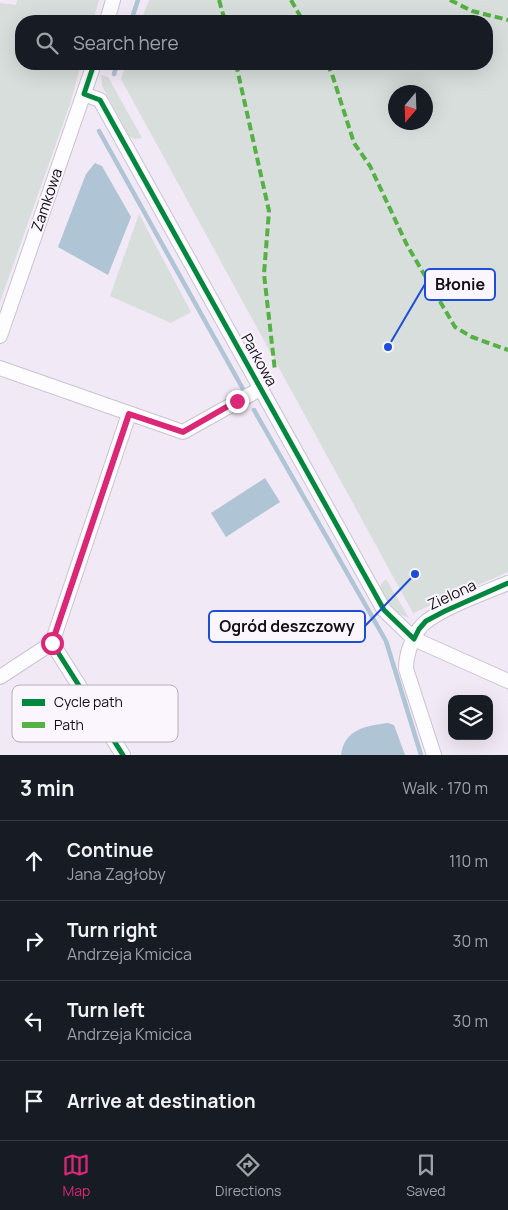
<!DOCTYPE html>
<html lang="en">
<head>
<meta charset="utf-8">
<style>
  :root { --surface:#171b24; --page:#20242c; --text:#f1f3f6; --muted:#9ea1a6; --line:#363941; --accent:#db2777 }
  body { margin:0; font-family:Manrope,sans-serif; background:var(--page); color:var(--text) }
  .controls { position:absolute; right:15px; bottom:15px; display:grid; overflow:hidden; border-radius:10px; box-shadow:0 5px 20px #0002 }
  .controls button { width:45px; height:45px; display:grid; place-items:center; padding:0; border:0; border-bottom:1px solid var(--line); background:var(--surface); color:var(--text); font:25px sans-serif }
  .compass { position:absolute; left:388px; top:85px; width:45px; height:45px; border-radius:50%; background:var(--surface); box-shadow:0 5px 20px #0002; rotate:199deg }
  .stop { position:absolute; width:15px; height:15px; margin:-11px; border:4px solid #db2777; border-radius:50%; background:#fff }
  .stop.end { background:#db2777; border-color:#fff; box-shadow:0 1px 5px #0008 }
  .list { margin:0; padding:0; list-style:none }
  h2 { display:flex; justify-content:space-between; align-items:center; height:65px; margin:0; padding:0 20px; font-size:21px }
  h2 small { font-size:16px; font-weight:400; color:var(--muted) }
  .list li { display:grid; grid-template-columns:32px 1fr auto; gap:15px; align-items:center; box-sizing:border-box; height:80px; padding:0 20px; border-top:1px solid var(--line) }
  .list b { display:block; font-size:19px; white-space:nowrap }
  .list p { margin:0; font-size:16px; white-space:nowrap; color:var(--muted) }
  .list em { font-size:16px; font-style:normal; color:var(--muted) }
  .icon { flex:none; width:28px; height:28px; fill:none; stroke:currentColor; stroke-width:2; stroke-linecap:round; stroke-linejoin:round }
  .map { position:relative; flex:none; width:508px; height:755px; overflow:hidden }
  .search { position:absolute; background:var(--surface); box-shadow:0 5px 20px #0002; left:15px; right:15px; top:15px; height:55px; display:flex; align-items:center; gap:12px; box-sizing:border-box; padding:0 18px; border-radius:20px; color:var(--muted); font-size:19px }
  .sheet { height:385px; background:var(--surface) }
  nav { display:flex; justify-content:space-around; align-items:center; box-sizing:border-box; height:70px; border-top:1px solid var(--line); background:var(--surface); font-size:14px; color:var(--muted) }
  nav a { display:grid; justify-items:center; gap:2px }
  nav .on { color:var(--accent) }
  .map>svg:first-child { display:block }
  .green { fill:#d8dedb; fill-rule:evenodd }
  .water { fill:#afc4d5 }
  .lines { fill:none; stroke-linecap:round; stroke-linejoin:round }
  .stream { stroke:#afc4d5; stroke-width:4.5 }
  .street-casing { stroke:#cac4ce; stroke-width:16 }
  .street { stroke:#fdfcfe; stroke-width:14 }
  .quiet { stroke:#55b045; stroke-width:4; stroke-dasharray:8 4; stroke-linecap:butt }
  .cycleway-casing { stroke:#fbf5fe; stroke-width:8 }
  .cycleway { stroke:#00873e; stroke-width:5 }
  .route { stroke:#db2777; stroke-width:6 }
  .labels { text-anchor:middle; stroke-width:4; stroke-linejoin:round; paint-order:stroke }
  .street-label { font-size:15px; fill:#140f16; stroke:#fbf5fe }
  .key { fill:#fbf5fe; stroke:#b6b0b8; stroke-width:1 }
  .key-label { font-size:14px; fill:#140f16 }
  .leader { fill:none; stroke:#1d4ed8; stroke-width:2 }
  .callout-dot { fill:#1d4ed8; stroke:#fbf5fe; stroke-width:2 }
  .callout { fill:#fbf5fe; stroke:#1d4ed8; stroke-width:2 }
  .callout-label { font-size:16px; text-anchor:middle; font-weight:bold; fill:#140f16 }
</style>
</head>
<body>
<div class="map">
<svg width="508" height="755" viewBox="0 0 508 755">
  <rect width="100%" height="100%" fill="#f1e9f5"/>
  <g class="green">
    <polygon points="17,0 99,0 93,21 21,21 21,64 81,64 70,104 0,302 0,3 16,5"/>
    <path d="M 149,0 L 508,0 L 508,572 L 413,613 L 121,79 L 126,64 L 487,64 L 487,21 L 141,21 ZM 396,92 L 426,92 L 426,122 L 396,122 Z"/>
    <polygon points="101,75 108,77 142,138 135,139 129,136 102,86"/>
    <polygon points="139,214 191,312 171,323 110,296"/>
    <polygon points="386,579 409,618 397,613 380,591 381,584"/>
  </g>
  <g class="water">
    <polygon points="95,163 102,166 131,217 108,275 58,247 86,174"/>
    <polygon points="265,478 280,502 226,537 211,513"/>
    <path d="M 388,723 L 394,725 L 405,755 L 341,755 C 344,729 366,726 388,723 Z"/>
  </g>
  <g class="lines">
    <g class="stream">
      <polyline points="131,21 138,0"/>
      <polyline points="114,74 117,64"/>
      <polyline points="99,131 243,389"/>
      <polyline points="254,410 386,641 421,755"/>
    </g>
    <defs>
      <g id="street">
        <polyline points="107,21 113,0"/>
        <polyline points="84,94 100,100 384,610 414,639 508,681"/>
        <polyline points="0,336 94,64"/>
        <polyline points="0,368 183,432 260,389"/>
        <polyline points="0,677 52,643"/>
        <polyline points="123,755 52,643 129,414"/>
        <path d="M 434,755 L 406,669 C 406,653 414,630 427,621 C 447,606 484,593 508,583"/>
      </g>
    </defs>
    <use href="#street" class="street-casing"/>
    <use href="#street" class="street"/>
    <g class="quiet">
      <polyline points="219,0 225,21"/>
      <polyline points="291,0 303,21"/>
      <polyline points="450,0 472,11 508,20"/>
      <polyline points="236,64 269,211 264,274 275,371"/>
      <polyline points="327,64 332,74 354,143 370,166 407,245 455,327 472,337 508,350"/>
    </g>
    <defs>
      <g id="cycleway">
        <polyline points="94,64 84,94 100,100 384,610 414,639 419,629 426,621 445,611 508,583"/>
        <polyline points="123,755 52,643 129,414"/>
      </g>
    </defs>
    <use href="#cycleway" class="cycleway-casing"/>
    <use href="#cycleway" class="cycleway"/>
  </g>
  <g class="lines">
    <polyline class="route" points="52,643 129,414 183,432 237,401"/>
  </g>
  <g class="labels">
    <g class="street-label">
      <text transform="translate(47 200) rotate(-71)" y="5">Zamkowa</text>
      <text transform="translate(259 360) rotate(61)" y="5">Parkowa</text>
      <text transform="translate(452 595) rotate(-25)" y="5">Zielona</text>
    </g>
  </g>
  <rect x="12" y="685" width="166" height="57" rx="8" class="key"/>
  <rect x="22" y="699" width="23" height="7" fill="#00873e"/>
  <rect x="22" y="722" width="23" height="6" fill="#55b045"/>
  <g class="key-label">
    <text x="54" y="707">Cycle path</text>
    <text x="54" y="730">Path</text>
  </g>
  <path class="leader" d="M388 347L425 284M415 574L365 626"/>
  <g class="callout-dot">
    <circle cx="388" cy="347" r="5"/>
    <circle cx="415" cy="574" r="5"/>
  </g>
  <g class="callout">
    <rect x="425" y="269" width="70" height="31" rx="5"/>
    <rect x="209" y="611" width="156" height="31" rx="5"/>
  </g>
  <g class="callout-label">
    <text x="460" y="290">Błonie</text>
    <text x="287" y="632">Ogród deszczowy</text>
  </g>
</svg>
<div class="controls">
<button><svg class="icon" aria-label="layers" viewBox="0 0 24 24"><path d="M12 4l9 5-9 5-9-5zM3 14l9 5 9-5"/></svg></button>
</div>
<svg class="compass" viewBox="-18 -18 36 36"><path d="M0-13l5 13h-10z" fill="#e53935"/><path d="M0 13l5-13h-10z" fill="#9ea1a6"/></svg>
<div class="stop" style="left:52px;top:643px"></div>
<div class="stop end" style="left:237px;top:401px"></div>
<div class="search"><svg class="icon" aria-label="search" viewBox="0 0 24 24"><circle cx="10" cy="10" r="6"/><path d="M15 15l6 6"/></svg>Search here</div>
</div>
<section class="sheet">
<h2>3 min<small>Walk · 170 m</small></h2>
<ul class="list">
<li><svg class="icon" aria-label="ahead" viewBox="0 0 24 24"><path d="M12 20V5M6 11l6-6 6 6"/></svg><div><b>Continue</b><p>Jana Zagłoby</p></div><em>110 m</em></li>
<li><svg class="icon" aria-label="right" viewBox="0 0 24 24"><path d="M7 20v-9h11M14 6l5 5-5 5"/></svg><div><b>Turn right</b><p>Andrzeja Kmicica</p></div><em>30 m</em></li>
<li><svg class="icon" aria-label="left" viewBox="0 0 24 24"><path d="M17 20v-9H6M10 6l-5 5 5 5"/></svg><div><b>Turn left</b><p>Andrzeja Kmicica</p></div><em>30 m</em></li>
<li><svg class="icon" aria-label="arrive" viewBox="0 0 24 24"><path d="M6 21V4h12l-3 4 3 4H6"/></svg><div><b>Arrive at destination</b></div></li>
</ul>
</section>
<nav>
<a class="on"><svg class="icon" aria-label="map" viewBox="0 0 24 24"><path d="M3 6l6-2 6 2 6-2v14l-6 2-6-2-6 2zM9 4v14M15 6v14"/></svg>Map</a>
<a><svg class="icon" aria-label="directions" viewBox="0 0 24 24"><path d="M12 3l9 9-9 9-9-9zM9 14v-3h6M13 9l2 2-2 2"/></svg>Directions</a>
<a><svg class="icon" aria-label="saved" viewBox="0 0 24 24"><path d="M7 4h10v16l-5-4-5 4z"/></svg>Saved</a>
</nav>
</body>
</html>
